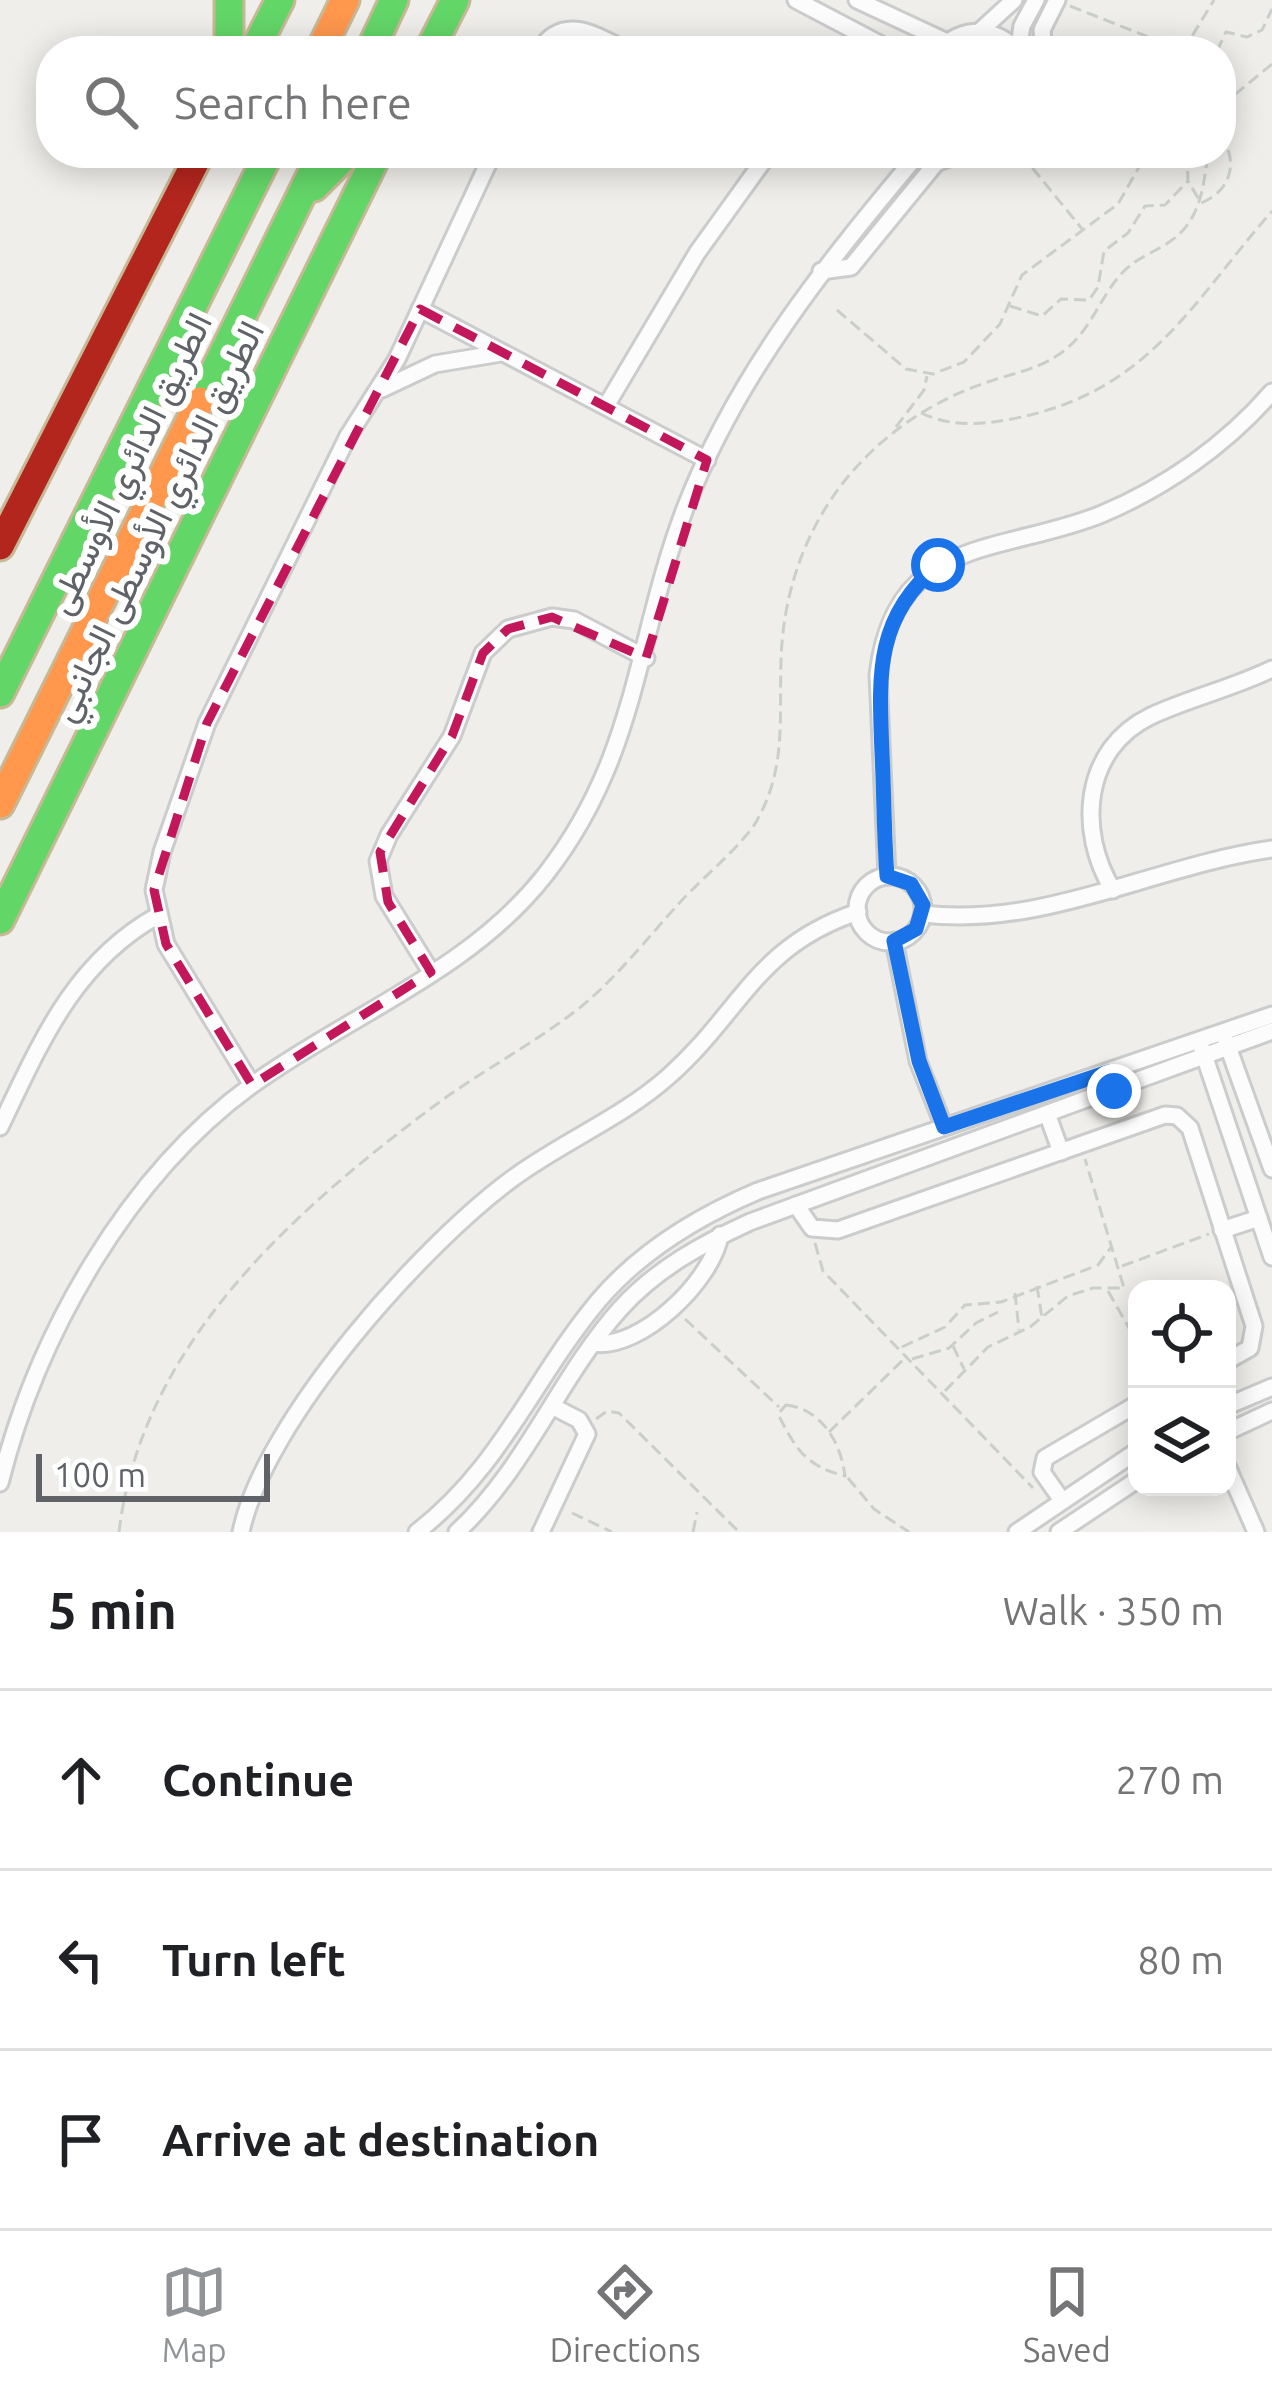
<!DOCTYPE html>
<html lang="en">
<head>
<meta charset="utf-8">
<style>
  :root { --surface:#fff; --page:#f6f6f6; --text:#202124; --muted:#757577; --line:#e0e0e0; --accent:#919496 }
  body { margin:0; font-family:Ubuntu,Vazirmatn,sans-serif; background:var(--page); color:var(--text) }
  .controls { position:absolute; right:36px; bottom:36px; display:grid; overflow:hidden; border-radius:24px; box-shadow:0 6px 30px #0003 }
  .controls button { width:108px; height:108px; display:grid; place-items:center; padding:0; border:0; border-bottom:3px solid var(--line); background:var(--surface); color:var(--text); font:60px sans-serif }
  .scale { position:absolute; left:36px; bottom:30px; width:234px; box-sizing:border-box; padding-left:12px; border:6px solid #5f6368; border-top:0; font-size:33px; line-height:42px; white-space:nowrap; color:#5f6368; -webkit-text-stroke:9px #fff; paint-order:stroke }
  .stop { position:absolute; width:36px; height:36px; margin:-27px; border:9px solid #1a73e8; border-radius:50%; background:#fff }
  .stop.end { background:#1a73e8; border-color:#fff; box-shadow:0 3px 12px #0008 }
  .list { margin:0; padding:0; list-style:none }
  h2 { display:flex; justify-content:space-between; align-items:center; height:156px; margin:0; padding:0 48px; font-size:51px }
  h2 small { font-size:39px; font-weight:400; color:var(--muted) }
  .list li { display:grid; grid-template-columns:78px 1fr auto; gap:36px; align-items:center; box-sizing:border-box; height:180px; padding:0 48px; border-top:3px solid var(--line) }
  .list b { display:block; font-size:45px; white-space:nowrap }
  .list em { font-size:39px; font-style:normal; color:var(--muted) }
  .icon { flex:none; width:66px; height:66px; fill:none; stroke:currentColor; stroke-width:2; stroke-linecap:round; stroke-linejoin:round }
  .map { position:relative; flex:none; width:1272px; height:1532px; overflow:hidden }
  .search { position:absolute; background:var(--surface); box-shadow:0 6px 30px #0003; left:36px; right:36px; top:36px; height:132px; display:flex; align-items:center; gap:30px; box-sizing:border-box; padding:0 42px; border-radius:48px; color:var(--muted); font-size:45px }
  .sheet { height:696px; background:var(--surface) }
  nav { display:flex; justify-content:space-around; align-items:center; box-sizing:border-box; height:168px; border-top:3px solid var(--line); background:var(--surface); font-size:33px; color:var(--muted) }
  nav a { display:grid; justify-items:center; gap:6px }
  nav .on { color:var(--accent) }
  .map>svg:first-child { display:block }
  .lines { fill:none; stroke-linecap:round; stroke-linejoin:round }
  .street-casing { stroke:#cbcccc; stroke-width:21 }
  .fast-casing { stroke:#c8b996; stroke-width:33 }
  .slow-casing { stroke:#c8b996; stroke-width:33 }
  .jam-casing { stroke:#c8b996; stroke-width:33 }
  .path { stroke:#cacfcc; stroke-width:3; stroke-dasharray:12 6; stroke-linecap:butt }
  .street { stroke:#fdfcfc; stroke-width:15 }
  .fast { stroke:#63d668; stroke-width:27 }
  .slow { stroke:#ff974d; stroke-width:27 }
  .jam { stroke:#b3261e; stroke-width:27 }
  .route { stroke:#1a73e8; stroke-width:15 }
  .marked { fill:none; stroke:#c2185b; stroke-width:9; stroke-dasharray:24 15; stroke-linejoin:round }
  .labels { text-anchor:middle; stroke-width:12; stroke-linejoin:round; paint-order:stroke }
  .street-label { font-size:36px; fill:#5f6368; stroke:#fff }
</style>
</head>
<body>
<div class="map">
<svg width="1272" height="1532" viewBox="0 0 1272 1532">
  <rect width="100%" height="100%" fill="#efeeea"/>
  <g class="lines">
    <defs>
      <g id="street">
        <polyline points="796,0 893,51"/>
        <polyline points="857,0 947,42"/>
        <polyline points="979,32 1014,0"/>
        <path d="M 539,51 C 563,13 596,35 627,51"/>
        <polyline points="846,51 860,34"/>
        <path d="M 938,51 C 962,26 994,26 1018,51"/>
        <polyline points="1018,51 1022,26 1036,0"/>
        <polyline points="1044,51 1042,30 1057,0"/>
        <polyline points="821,271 851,267 936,163 954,156 1005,153"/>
        <polyline points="420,309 707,460"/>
        <polyline points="382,389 435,364 501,353"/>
        <polyline points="606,406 697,253 769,153"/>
        <path d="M 887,876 L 878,675 C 894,534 1001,555 1102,514 C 1166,487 1226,445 1272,392"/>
        <circle cx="890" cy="909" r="33"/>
        <path d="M 1113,890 C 1077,832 1082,749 1151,716 C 1190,698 1233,688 1272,669"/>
        <path d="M 923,914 C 1045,928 1153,866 1272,849"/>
        <polyline points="894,941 918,1061 944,1127"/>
        <polyline points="431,972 384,896 378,861 389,835 452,736 483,653 508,629 552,617 574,620 646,658"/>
        <polyline points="1226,1041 1272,1169"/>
        <polyline points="1202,1049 1272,1257"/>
        <polyline points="252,1085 166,944 154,890 162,852 207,723 348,436 397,359 493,153"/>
        <polyline points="1048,1116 1061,1152"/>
        <path d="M 0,1127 C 40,1044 73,963 157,916"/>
        <polyline points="796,1205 812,1228 838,1230 1165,1115 1177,1116 1190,1128 1254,1326 1250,1348 1227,1361"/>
        <polyline points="1222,1230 1259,1218"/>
        <path d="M 593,1343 C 640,1351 713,1280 720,1235"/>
        <polyline points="1227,1406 1272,1387"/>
        <polyline points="1227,1432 1272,1411"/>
        <polyline points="1227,1466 1256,1532"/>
        <path d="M 0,1483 C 37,1335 127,1176 252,1085 C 349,1015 470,971 545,875 C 639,755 635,638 686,506 C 739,371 827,263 919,153"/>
        <polyline points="1061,1499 1042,1472 1045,1458 1137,1404"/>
        <path d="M 241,1532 C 264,1421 424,1242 516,1176 C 566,1140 623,1117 669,1076 C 742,1011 756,946 858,912"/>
        <path d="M 417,1532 C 502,1466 533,1379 599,1300 C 641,1251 699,1216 758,1191 L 1272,1015"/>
        <path d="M 457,1532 C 527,1467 558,1379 620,1309 C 656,1269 702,1244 750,1222 L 1272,1031"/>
        <polyline points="541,1532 587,1434 579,1420 552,1406"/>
        <polyline points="1017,1532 1137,1451"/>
        <polyline points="1059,1532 1137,1480"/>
      </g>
      <g id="fast">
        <polyline points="229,0 229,51"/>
        <polyline points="254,51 280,0"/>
        <polyline points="370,51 394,0"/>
        <polyline points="429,51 455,0"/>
        <polyline points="314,187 348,153"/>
        <polyline points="200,401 322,153"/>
        <polyline points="0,693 269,153"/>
        <polyline points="0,920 378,153"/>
      </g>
      <g id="slow">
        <polyline points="320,51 345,0"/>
        <polyline points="0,804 200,401"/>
      </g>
      <polyline id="jam" points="0,546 200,153"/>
    </defs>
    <use href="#street" class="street-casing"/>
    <use href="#fast" class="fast-casing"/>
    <use href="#slow" class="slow-casing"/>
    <use href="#jam" class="jam-casing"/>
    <g class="path">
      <polyline points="1070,6 1146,36 1170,51"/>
      <polyline points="1183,51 1214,0"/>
      <polyline points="1217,51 1226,32 1247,37 1262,30 1272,9"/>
      <polyline points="1221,106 1272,64"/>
      <path d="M 1187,153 L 1188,181 L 1201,203 C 1231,191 1239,162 1221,136"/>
      <polyline points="1021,154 1083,230"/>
      <polyline points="1010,306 1042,316 1061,299 1089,300 1098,287 1104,251 1128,233 1145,206 1165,205 1188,181"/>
      <polyline points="837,310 906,369 933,374 964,362 1000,324 1022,275 1118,204 1147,153"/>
      <path d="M 921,413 C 952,427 979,425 1012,419 C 1148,393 1190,305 1272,211"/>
      <polyline points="896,427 924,390 927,376"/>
      <polyline points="815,1243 823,1271 1033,1488"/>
      <polyline points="1122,1266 1209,1234"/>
      <polyline points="1037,1286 1042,1318"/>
      <polyline points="1108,1291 1137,1342"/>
      <polyline points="1015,1293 1019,1330"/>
      <polyline points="685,1319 779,1407"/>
      <polyline points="953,1346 964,1369"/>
      <polyline points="902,1347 945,1327 965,1305 1001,1302 1098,1265 1112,1246"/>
      <polyline points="912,1359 949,1348 976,1323 998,1312"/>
      <polyline points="945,1391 988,1347 1030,1327 1068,1296 1093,1288 1124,1288 1085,1159"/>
      <path d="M 786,1405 C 822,1409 841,1443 845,1476 C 806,1466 796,1450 778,1414 Z"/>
      <polyline points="596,1419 607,1411 619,1413 739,1532"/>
      <polyline points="829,1432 907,1356"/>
      <polyline points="848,1478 874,1509 909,1532"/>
      <polyline points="572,1513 612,1532"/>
      <path d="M 119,1532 C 141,1347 290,1214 430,1109 C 479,1072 534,1044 582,1006 C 619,975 650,935 683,899 C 706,875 732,854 753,827 C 787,772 779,723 781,661 C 783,584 812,510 867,456 C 899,424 939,399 982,384 C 1008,374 1035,371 1058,355 C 1092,333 1098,297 1125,270 C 1136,259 1150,254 1163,246 C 1200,225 1203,191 1208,153"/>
      <polyline points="693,1532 697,1512"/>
    </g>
    <use href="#street" class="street"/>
    <use href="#fast" class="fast"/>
    <use href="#slow" class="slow"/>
    <use href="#jam" class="jam"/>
  </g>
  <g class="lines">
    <path class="route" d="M 938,565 C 874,618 879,677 882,753 C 884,794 884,835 887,876 L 911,884 L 923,905 L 916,929 L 894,941 L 919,1061 L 944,1127 L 1108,1072 L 1114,1091"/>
  </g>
  <path class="marked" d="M 420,309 L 707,460 L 646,658 L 552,617 L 508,629 L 483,653 L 452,736 L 380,852 L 388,902 L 431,972 L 252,1085 L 166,944 L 154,890 L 207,723 Z"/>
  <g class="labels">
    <g class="street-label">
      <text transform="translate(129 463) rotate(-64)" y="13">الطريق الدائري الأوسطى</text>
      <text transform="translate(157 521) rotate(-64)" y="13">الطريق الدائري الأوسطى الجانبي</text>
    </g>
  </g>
</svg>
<div class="controls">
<button><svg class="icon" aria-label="locate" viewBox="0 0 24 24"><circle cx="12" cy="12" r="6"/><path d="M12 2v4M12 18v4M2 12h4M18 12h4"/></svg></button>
<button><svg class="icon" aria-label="layers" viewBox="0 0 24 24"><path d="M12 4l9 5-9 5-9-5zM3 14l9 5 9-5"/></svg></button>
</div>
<div class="scale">100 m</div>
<div class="stop" style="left:938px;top:565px"></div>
<div class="stop end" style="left:1114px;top:1091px"></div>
<div class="search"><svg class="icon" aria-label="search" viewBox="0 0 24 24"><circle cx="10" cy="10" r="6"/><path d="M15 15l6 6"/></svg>Search here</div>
</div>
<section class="sheet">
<h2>5 min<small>Walk · 350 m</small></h2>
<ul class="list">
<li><svg class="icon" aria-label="ahead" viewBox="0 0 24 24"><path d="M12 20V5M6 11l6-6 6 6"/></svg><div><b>Continue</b></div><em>270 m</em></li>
<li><svg class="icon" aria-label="left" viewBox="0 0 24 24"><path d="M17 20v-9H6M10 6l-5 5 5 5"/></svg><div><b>Turn left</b></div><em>80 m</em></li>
<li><svg class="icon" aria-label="arrive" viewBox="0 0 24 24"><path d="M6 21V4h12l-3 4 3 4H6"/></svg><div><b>Arrive at destination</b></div></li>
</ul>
</section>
<nav>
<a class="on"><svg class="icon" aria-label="map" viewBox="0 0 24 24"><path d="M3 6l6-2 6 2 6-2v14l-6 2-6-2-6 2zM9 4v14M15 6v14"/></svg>Map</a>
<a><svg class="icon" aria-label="directions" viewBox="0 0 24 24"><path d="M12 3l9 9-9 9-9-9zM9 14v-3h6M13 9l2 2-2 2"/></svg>Directions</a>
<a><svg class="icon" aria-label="saved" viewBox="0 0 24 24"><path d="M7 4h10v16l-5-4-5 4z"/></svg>Saved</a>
</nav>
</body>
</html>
